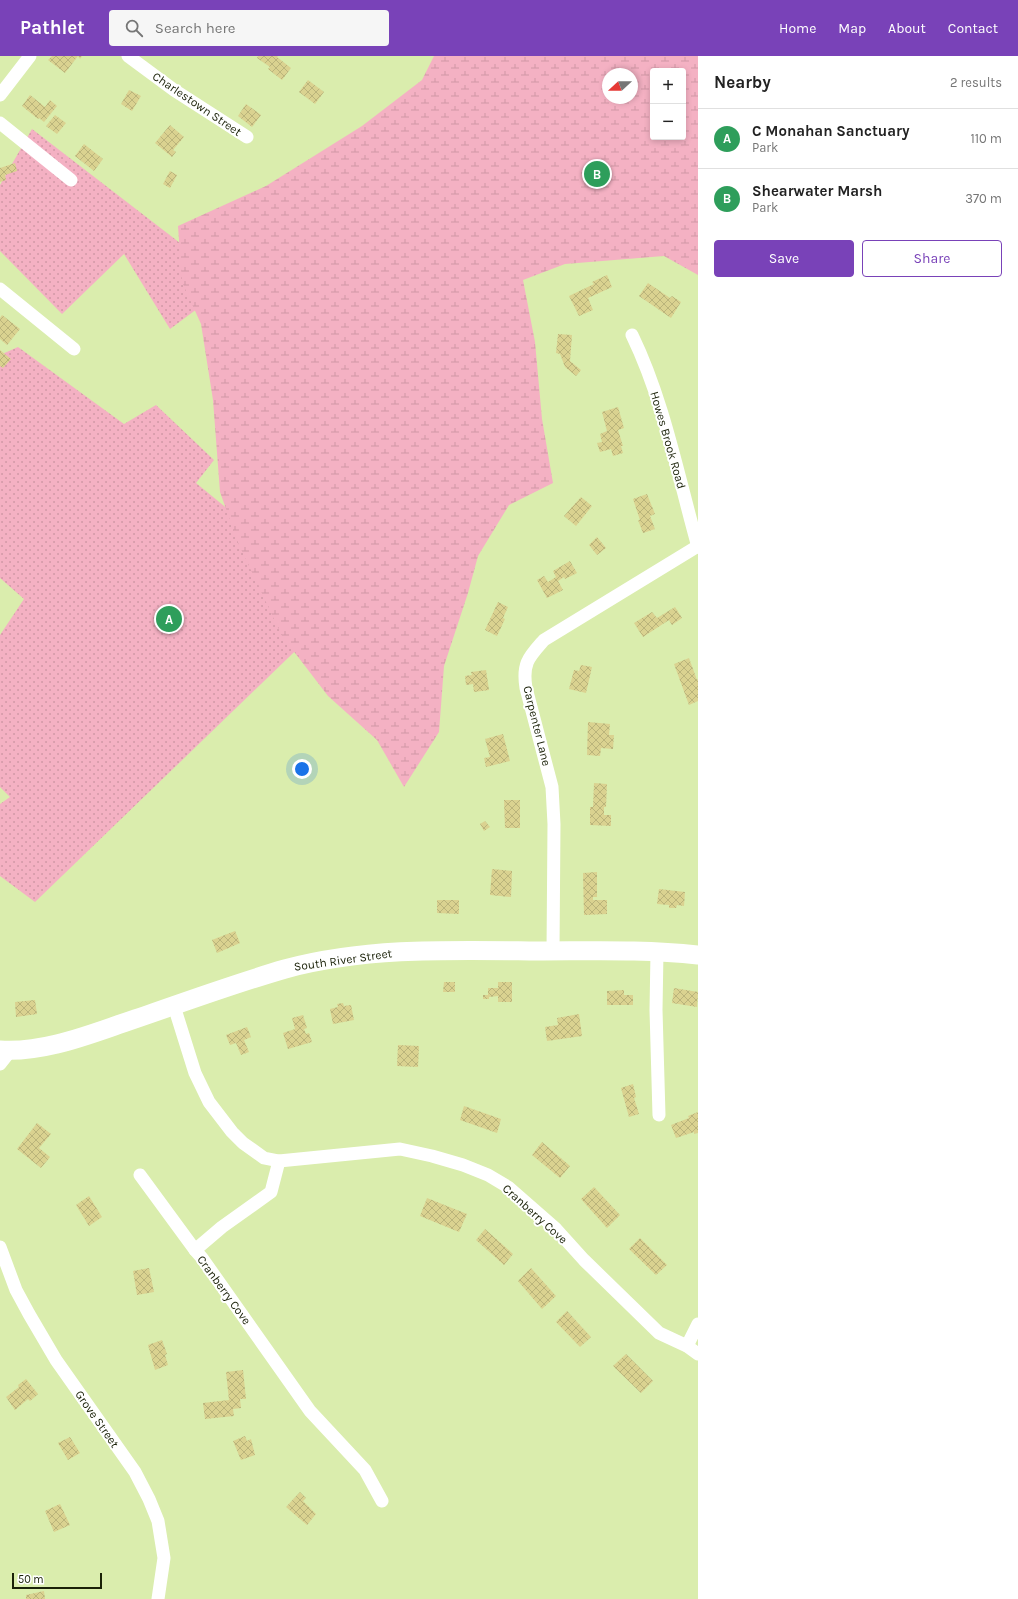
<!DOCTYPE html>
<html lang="en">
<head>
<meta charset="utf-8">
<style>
  :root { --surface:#fff; --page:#f6f6f6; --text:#222; --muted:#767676; --line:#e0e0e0; --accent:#7942b8 }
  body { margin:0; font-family:Karla,sans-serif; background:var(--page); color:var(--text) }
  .controls { position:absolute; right:12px; top:12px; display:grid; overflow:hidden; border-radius:4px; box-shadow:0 2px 6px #0003 }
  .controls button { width:36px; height:36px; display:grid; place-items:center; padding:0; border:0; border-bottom:1px solid var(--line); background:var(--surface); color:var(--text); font:20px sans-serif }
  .compass { position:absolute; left:602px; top:12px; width:36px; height:36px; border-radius:50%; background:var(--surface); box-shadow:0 2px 6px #0003; rotate:249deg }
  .scale { position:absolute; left:12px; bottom:10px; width:90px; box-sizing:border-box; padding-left:4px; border:2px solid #1a2108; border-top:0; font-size:11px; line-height:14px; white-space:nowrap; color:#1a2108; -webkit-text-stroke:3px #fff; paint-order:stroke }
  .you { position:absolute; left:302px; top:713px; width:14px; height:14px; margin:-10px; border:3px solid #fff; border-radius:50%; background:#1a73e8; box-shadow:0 0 0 6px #1a73e833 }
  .badge { display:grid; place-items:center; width:26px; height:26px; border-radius:50%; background:var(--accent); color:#fff; font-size:13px; font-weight:700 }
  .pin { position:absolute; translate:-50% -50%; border:2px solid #fff; box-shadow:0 1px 4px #0006 }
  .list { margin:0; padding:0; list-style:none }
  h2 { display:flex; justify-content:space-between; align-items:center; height:52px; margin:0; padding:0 16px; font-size:17px }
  h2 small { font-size:13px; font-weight:400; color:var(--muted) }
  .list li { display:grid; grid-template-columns:26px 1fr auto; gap:12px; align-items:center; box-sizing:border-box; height:60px; padding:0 16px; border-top:1px solid var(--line) }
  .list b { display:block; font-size:15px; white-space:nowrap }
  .list p { margin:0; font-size:13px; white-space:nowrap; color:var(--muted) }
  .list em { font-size:13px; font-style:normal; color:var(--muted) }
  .actions { display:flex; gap:8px; padding:12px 16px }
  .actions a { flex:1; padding:9px 0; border:1px solid var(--accent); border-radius:4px; text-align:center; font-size:14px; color:var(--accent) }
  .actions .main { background:var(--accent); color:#fff }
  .icon { flex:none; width:22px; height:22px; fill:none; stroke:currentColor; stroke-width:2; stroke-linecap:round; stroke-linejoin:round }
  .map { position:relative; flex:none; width:698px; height:1543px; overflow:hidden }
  header { display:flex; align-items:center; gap:24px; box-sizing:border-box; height:56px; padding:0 20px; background:var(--accent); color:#fff }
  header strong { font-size:19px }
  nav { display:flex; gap:22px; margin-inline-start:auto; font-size:14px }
  .search { width:280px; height:36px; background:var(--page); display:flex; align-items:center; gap:10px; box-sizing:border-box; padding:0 14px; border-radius:4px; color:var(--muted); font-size:15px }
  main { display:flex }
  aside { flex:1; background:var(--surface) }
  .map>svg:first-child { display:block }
  .grass { fill:url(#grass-dots) }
  .wetland { fill:url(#wetland-marsh); fill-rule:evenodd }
  .building { fill:url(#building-cross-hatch) }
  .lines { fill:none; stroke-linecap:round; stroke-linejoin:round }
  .street { stroke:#fff; stroke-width:13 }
  .secondary { stroke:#fff; stroke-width:19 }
  .labels { text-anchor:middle; stroke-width:4; stroke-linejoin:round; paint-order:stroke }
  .street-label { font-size:12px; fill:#1a2108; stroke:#fff }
</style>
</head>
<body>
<header>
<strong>Pathlet</strong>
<div class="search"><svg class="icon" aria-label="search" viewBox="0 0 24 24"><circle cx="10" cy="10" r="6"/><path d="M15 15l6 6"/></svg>Search here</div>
<nav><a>Home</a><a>Map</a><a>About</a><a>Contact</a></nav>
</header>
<main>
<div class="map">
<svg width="698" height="1543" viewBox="0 0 698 1543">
  <defs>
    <pattern id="grass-dots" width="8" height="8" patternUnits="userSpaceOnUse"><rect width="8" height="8" fill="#f4b1c3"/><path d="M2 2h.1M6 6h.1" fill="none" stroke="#d198a6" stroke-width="1.8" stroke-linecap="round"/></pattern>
    <pattern id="wetland-marsh" width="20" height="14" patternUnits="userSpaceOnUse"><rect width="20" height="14" fill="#f4b1c3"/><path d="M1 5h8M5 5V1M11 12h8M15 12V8" fill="none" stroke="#d198a6"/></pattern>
    <pattern id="building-cross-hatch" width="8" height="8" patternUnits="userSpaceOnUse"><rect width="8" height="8" fill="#dad290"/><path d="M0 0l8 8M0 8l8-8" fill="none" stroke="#bab47b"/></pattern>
  </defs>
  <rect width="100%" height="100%" fill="#daedad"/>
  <g class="grass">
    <polygon points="32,73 232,227 170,273 124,198 62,258 0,195 0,129"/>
    <polygon points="18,291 124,368 156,349 214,404 196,427 344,548 35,846 0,820 0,748 10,741 0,731 0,579 24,543 0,522 0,299"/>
  </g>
  <path class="wetland" d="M 434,0 L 698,0 L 698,219 L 664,200 L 565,208 L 523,224 L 535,286 L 542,363 L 553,427 L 509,449 L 478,500 L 468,537 L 444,610 L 439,676 L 404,731 L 377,684 L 328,640 L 282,580 L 239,489 L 220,436 L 213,344 L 201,268 L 182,226 L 178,170 L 266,130 L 362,70 L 422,24 ZM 653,15 L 683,15 L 683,81 L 653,81 ZM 608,18 L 632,18 L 632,42 L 608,42 Z"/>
  <g class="building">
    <polygon points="52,0 82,0 80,3 78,0 65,17 48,4"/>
    <polygon points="258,0 278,0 277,1 291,12 282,24 268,13 270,11 257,2"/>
    <polygon points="308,24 324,36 315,48 299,36"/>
    <polygon points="129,34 141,40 132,55 121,48"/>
    <polygon points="30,39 45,51 50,44 57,50 44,66 39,62 38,63 22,50"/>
    <polygon points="246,48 261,59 252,71 238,60"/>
    <polygon points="55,59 66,67 57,78 46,70"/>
    <polygon points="170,69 184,81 173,94 176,96 172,101 155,87"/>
    <polygon points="84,88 103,103 94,115 75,100"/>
    <polygon points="15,107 17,115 5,119 6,124 0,126 0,112"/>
    <polygon points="170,115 177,119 170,132 163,128"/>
    <polygon points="607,219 612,231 588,242 593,254 579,260 569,240 594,228 592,226"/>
    <polygon points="648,227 670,242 672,240 681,246 671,262 639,240"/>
    <polygon points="2,259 20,273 7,289 0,283 0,262"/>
    <polygon points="558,278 572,279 570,305 581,314 576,320 565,311 560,298 556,297"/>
    <polygon points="0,294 11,303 3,312 0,310"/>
    <polygon points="618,351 624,372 618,374 623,390 621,390 623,397 613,400 611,393 600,396 597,387 602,386 600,378 607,375 602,356"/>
    <polygon points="647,438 655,458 650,460 655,473 643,477 638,464 640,464 633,443"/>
    <polygon points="581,441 592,450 576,470 564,460"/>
    <polygon points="597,481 606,492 597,499 589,489"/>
    <polygon points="570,505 577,517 565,523 564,521 558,525 563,534 547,542 537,524 544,520 548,526 556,521 553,515"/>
    <polygon points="498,546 508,551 503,562 505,563 497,580 485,574"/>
    <polygon points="675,551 682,562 672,569 669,564 643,581 634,567 652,556 657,562"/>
    <polygon points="689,602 697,624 698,623 698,645 689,649 674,608"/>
    <polygon points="581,609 592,611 586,637 569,633 574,614 579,615"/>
    <polygon points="486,614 489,634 474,636 473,628 466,629 465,620 472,619 471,616"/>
    <polygon points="588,666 610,668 609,679 614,679 613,693 601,692 600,700 587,699"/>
    <polygon points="503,678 510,705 486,711 484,702 490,701 485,683"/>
    <polygon points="594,727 607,728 606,751 604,751 604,759 611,759 611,770 590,769 590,751 593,751"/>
    <polygon points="504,744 520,744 520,772 505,772"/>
    <polygon points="485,765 490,771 484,775 480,768"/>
    <polygon points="492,813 512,815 511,841 490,839"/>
    <polygon points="597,816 597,841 593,841 593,844 607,844 607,858 584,859 583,817"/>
    <polygon points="659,833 685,836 684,850 677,849 676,852 669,852 669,849 657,848"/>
    <polygon points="437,844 459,844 459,858 437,857"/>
    <polygon points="235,875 240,887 217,897 212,884"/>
    <polygon points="444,926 455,926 455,936 443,936"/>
    <polygon points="498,926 512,926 512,946 498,946 498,940 489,941 489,943 483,943 483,939 488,939 488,932 498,932"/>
    <polygon points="674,932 698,936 697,951 672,947"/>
    <polygon points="624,934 624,939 633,939 633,949 607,949 607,935"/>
    <polygon points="35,944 37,958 16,961 15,946"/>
    <polygon points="343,947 344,950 351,949 354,964 333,968 330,953 338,951 337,948"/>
    <polygon points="579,958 582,980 547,985 545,971 558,969 557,962"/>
    <polygon points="303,959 307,972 304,973 306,978 309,977 312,986 288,993 283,977 295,973 292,962"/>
    <polygon points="247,971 251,981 244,984 249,996 241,999 236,987 230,989 226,979"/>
    <polygon points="398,989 419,990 418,1011 397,1010"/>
    <polygon points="633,1028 636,1041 634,1042 639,1058 629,1061 621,1032"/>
    <polygon points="464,1050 501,1063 497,1077 460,1064"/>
    <polygon points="698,1056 698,1077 694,1078 694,1076 676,1082 671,1069 689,1062 688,1060"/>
    <polygon points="37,1067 51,1078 39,1092 50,1101 41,1112 17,1093"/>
    <polygon points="542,1086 570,1110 560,1122 532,1099"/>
    <polygon points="594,1131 620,1159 607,1172 581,1143"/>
    <polygon points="89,1140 102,1161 89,1170 76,1149"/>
    <polygon points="427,1142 467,1158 459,1176 420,1160"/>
    <polygon points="485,1173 513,1198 504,1209 476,1184"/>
    <polygon points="640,1182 667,1209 656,1219 629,1193"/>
    <polygon points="149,1212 154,1236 137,1239 133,1215"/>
    <polygon points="531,1212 556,1240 542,1253 518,1225"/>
    <polygon points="567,1255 591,1281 580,1291 556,1266"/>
    <polygon points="162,1284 167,1298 165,1299 168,1309 155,1314 148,1289"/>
    <polygon points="626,1298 653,1325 641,1337 613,1310"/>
    <polygon points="243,1314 246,1343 240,1343 241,1352 233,1353 234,1360 205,1363 203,1347 229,1344 226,1316"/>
    <polygon points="26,1323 38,1338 30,1345 28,1343 15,1354 6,1341 19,1331 18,1329"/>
    <polygon points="245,1380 247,1385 251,1383 255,1399 241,1404 233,1385"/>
    <polygon points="70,1381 80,1397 68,1404 58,1387"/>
    <polygon points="300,1436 306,1442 303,1445 316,1458 307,1469 286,1451"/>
    <polygon points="60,1448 70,1469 54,1476 45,1455"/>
    <polygon points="44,1535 45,1543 26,1543 26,1539"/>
  </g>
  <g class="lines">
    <g class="street">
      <polyline points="128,0 174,34 247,81"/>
      <polyline points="0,39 30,0"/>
      <polyline points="0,67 71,124"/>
      <polyline points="0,233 74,293"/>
      <path d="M 632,279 C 664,345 678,420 698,491"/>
      <path d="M 553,895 L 554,768 L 552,731 L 526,632 C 522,607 529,601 544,584 L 698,490"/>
      <polyline points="657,896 656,954 659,1059"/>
      <polyline points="174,950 195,1017 209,1046 232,1076 243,1087 264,1102 279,1105 400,1093 432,1100 463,1109 488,1119 508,1131 556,1173 584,1204 659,1277 687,1290 698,1298"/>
      <polyline points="0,1008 11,994"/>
      <polyline points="140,1119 195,1194 202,1202 310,1355 365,1414 382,1445"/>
      <polyline points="0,1191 16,1234 29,1258 56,1304 135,1416 149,1443 158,1465 164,1502 158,1543"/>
      <polyline points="195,1194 222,1171 271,1136 279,1105"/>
      <polyline points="687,1290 698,1268"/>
    </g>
    <path class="secondary" d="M 0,994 C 45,997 90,978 132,964 C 182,947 233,928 285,913 C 366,891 453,894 537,895 C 591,895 645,893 698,899"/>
  </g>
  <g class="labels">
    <g class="street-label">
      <text transform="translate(197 48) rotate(34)" y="4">Charlestown Street</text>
      <text transform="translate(668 384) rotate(74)" y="4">Howes Brook Road</text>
      <text transform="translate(537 670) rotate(76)" y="4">Carpenter Lane</text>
      <text transform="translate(343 904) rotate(-8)" y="4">South River Street</text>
      <text transform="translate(535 1158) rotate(42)" y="4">Cranberry Cove</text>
      <text transform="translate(224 1234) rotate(54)" y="4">Cranberry Cove</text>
      <text transform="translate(97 1363) rotate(55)" y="4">Grove Street</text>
    </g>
  </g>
</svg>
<div class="controls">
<button>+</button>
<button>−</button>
</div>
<svg class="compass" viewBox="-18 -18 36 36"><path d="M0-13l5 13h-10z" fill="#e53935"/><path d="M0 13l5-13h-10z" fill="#767676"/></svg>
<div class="scale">50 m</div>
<div class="you"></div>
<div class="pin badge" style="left:169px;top:563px;background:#2e9e5b">A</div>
<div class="pin badge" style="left:597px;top:118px;background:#2e9e5b">B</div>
</div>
<aside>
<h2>Nearby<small>2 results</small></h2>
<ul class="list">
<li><span class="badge" style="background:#2e9e5b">A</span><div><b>C Monahan Sanctuary</b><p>Park</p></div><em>110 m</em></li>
<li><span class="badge" style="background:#2e9e5b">B</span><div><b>Shearwater Marsh</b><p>Park</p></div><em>370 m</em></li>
</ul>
<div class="actions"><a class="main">Save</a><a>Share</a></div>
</aside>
</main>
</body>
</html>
